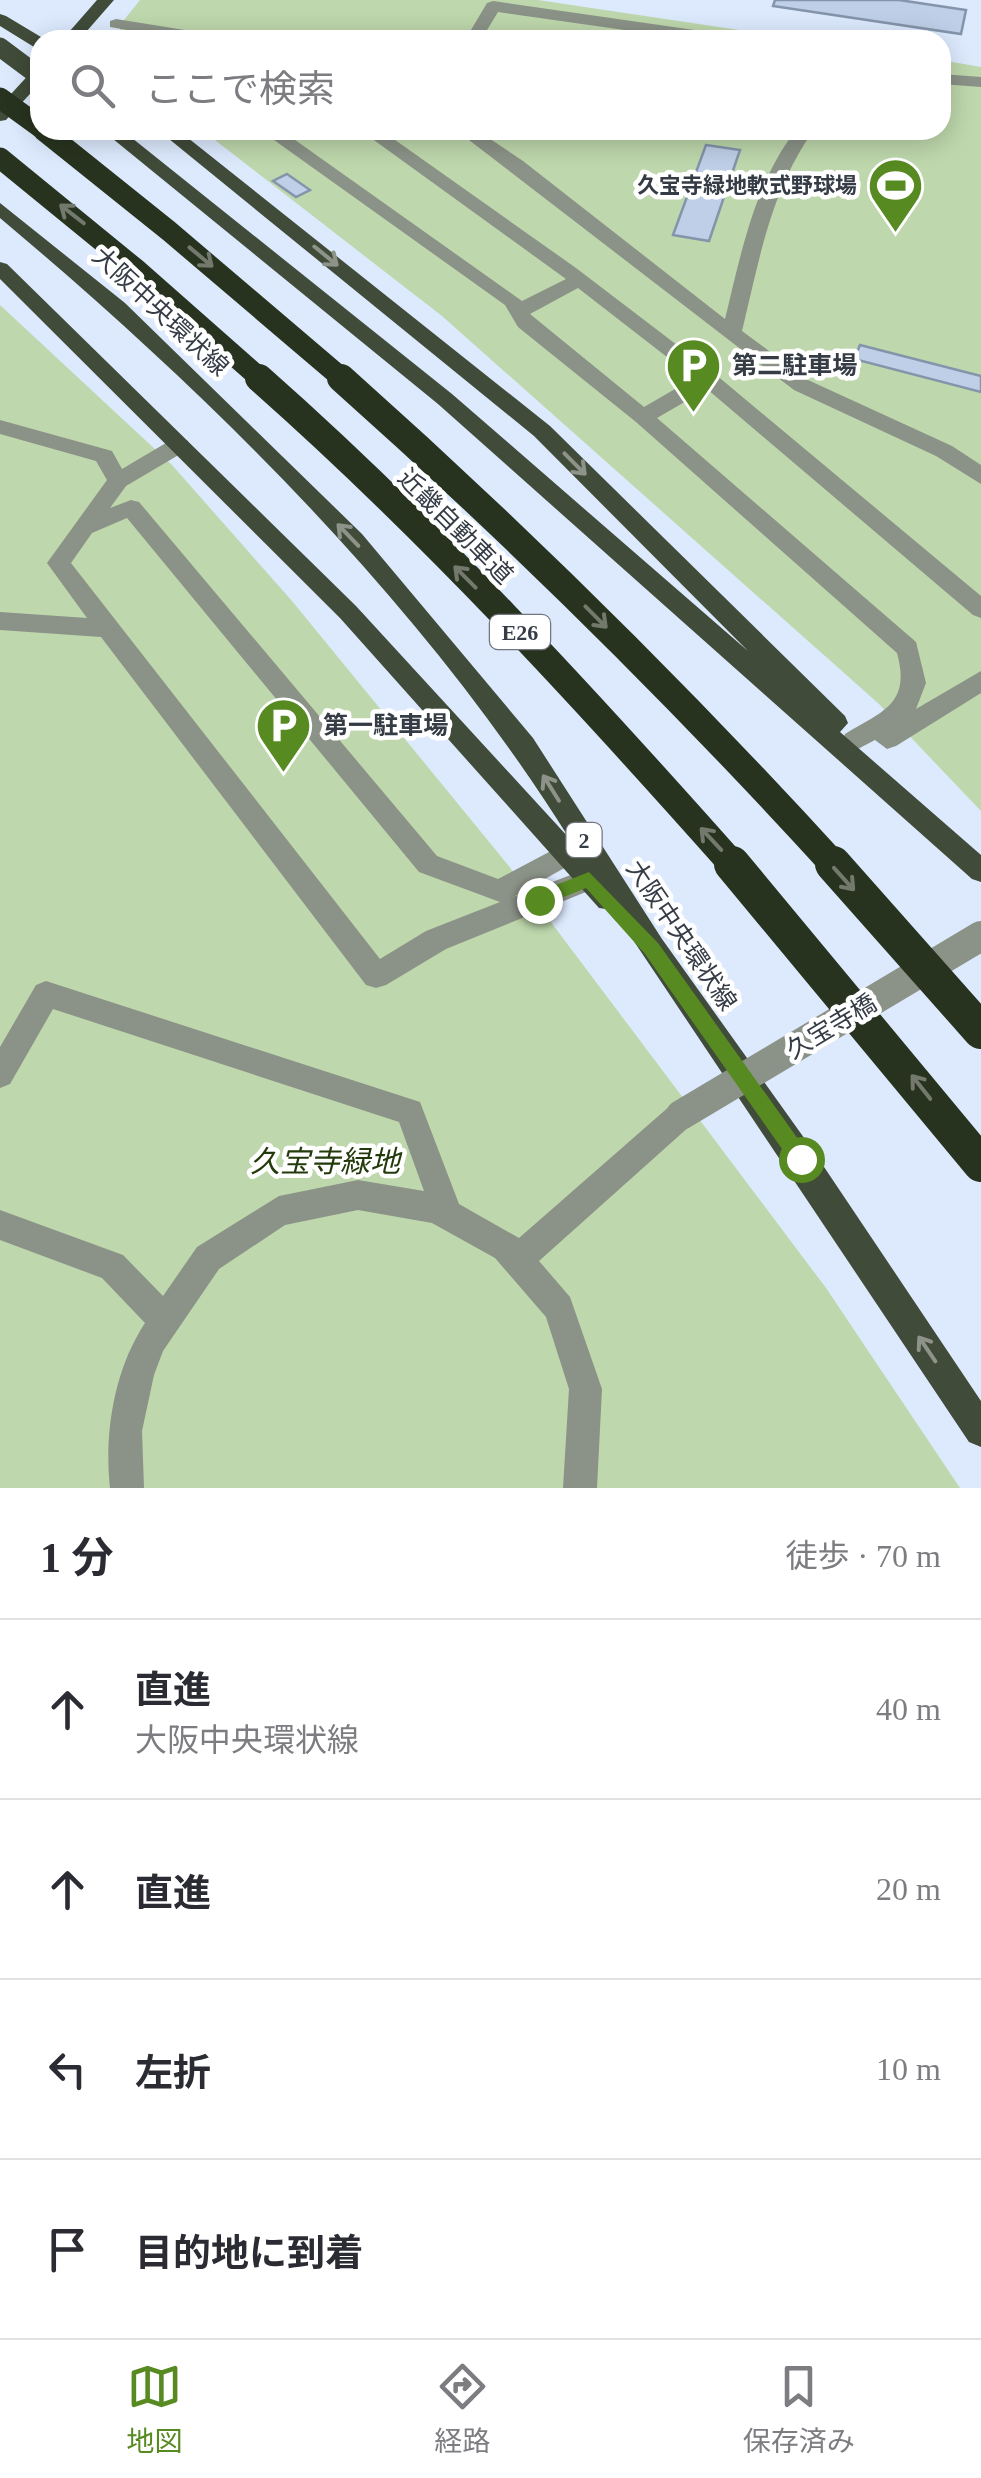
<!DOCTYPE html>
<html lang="ja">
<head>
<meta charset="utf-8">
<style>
  :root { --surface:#fff; --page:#f7f7f7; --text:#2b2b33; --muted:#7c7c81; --line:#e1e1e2; --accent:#578a21 }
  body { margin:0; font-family:"Times New Roman","Noto Sans JP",serif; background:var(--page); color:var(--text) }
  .stop { position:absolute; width:30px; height:30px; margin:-22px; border:8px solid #578a21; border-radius:50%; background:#fff }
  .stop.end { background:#578a21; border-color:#fff; box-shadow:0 2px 10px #0008 }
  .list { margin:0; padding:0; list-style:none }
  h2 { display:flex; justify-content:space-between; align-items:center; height:130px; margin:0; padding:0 40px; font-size:42px }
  h2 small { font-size:32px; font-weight:400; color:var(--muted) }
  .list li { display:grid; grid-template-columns:65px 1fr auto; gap:30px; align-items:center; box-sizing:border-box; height:180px; padding:0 40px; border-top:2px solid var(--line) }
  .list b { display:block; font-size:38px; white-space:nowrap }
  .list p { margin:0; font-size:32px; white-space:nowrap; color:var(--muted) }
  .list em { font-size:32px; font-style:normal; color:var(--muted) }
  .icon { flex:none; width:55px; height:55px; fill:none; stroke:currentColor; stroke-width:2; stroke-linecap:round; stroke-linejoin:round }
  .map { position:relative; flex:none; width:981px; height:1488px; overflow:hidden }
  .search { position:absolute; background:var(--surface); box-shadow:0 5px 25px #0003; left:30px; right:30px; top:30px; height:110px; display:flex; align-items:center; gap:25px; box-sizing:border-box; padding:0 35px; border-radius:30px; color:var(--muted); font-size:38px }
  .sheet { height:850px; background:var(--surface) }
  nav { display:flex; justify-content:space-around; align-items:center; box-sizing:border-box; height:140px; border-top:2px solid var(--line); background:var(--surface); font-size:28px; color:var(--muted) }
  nav a { display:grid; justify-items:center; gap:5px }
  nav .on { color:var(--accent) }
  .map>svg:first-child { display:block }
  .green { fill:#bed7ac }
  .building { fill:#bfcfe7; stroke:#8494aa; stroke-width:2.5 }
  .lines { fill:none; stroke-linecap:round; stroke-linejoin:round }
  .minor { fill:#8b9287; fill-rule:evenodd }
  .major { fill:#414b39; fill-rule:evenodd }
  .minor-bridge { stroke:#8b9287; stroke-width:30 }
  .major-bridge { stroke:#414b39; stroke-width:19 }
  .highway-bridge-far2 { stroke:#28331f; stroke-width:21 }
  .highway-bridge-far1 { stroke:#28331f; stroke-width:28 }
  .highway-bridge { stroke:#28331f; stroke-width:36 }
  .oneway { stroke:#737a6d }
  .oneway2 { stroke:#8d9388 }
  .route { fill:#578a21 }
  .labels { text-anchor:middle; stroke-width:9; stroke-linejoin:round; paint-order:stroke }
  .far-poi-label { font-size:22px; font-weight:bold; fill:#363c46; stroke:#fff; text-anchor:end }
  .shield { fill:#fff; stroke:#72767e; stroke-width:2.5 }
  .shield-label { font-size:22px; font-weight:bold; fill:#363c46 }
  .street-label { font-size:25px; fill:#363c46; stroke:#fff }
  .poi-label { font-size:25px; font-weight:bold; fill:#363c46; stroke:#fff; text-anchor:start }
  .near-park-label { font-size:30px; font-style:italic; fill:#233a0b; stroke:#fff }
</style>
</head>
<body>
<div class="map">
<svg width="981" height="1488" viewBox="0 0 981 1488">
  <rect width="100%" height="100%" fill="#ddeafe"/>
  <g class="green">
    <polygon points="140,0 538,0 805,40 120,40 120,25"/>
    <polygon points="941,60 981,67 981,811 879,704 442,316 202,130 941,130"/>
    <polygon points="0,305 172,465 292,601 508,865 826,1288 960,1488 0,1488"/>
  </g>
  <g class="building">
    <polygon points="775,0 899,0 966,10 961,34 773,6"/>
    <polygon points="706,145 740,150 709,241 673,235"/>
    <polygon points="287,174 310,190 296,197 273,181"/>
    <polygon points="860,345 981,376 981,392 854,359"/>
  </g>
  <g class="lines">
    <g class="minor">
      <polygon points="493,1 729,35 737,40 695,40 498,12 481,40 465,40 487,3"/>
      <polygon points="116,19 216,35 224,40 185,40 110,27 110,21"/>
      <polygon points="941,74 981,77 981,87 941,84"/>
      <path d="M 260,130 L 281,130 L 522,301 L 566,279 L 360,130 L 381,130 L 576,268 L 715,374 L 981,596 L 981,618 L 973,615 L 707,389 L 657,418 L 916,642 L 926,683 L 916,709 L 981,671 L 981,693 L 896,746 L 887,749 L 875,740 L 854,751 L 845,748 L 842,741 L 845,734 C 883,711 911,704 897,653 L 636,422 L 518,327 L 505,305 ZM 578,288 L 694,378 L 644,407 L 530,314 Z"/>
      <path d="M 456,130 L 477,130 L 523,161 L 725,319 C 741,254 754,184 796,130 L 814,130 C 771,189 759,261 742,331 L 808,380 L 952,446 L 981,465 L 981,484 L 936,456 L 794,390 Z"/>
      <path d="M 0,420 L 112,451 L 122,469 L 171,440 L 187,440 L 190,445 L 187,450 L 126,486 L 110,508 L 131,500 L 139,502 L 437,856 L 498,879 L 566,843 L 575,846 L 579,854 L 575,862 L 513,897 L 589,868 L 598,871 L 602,879 L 598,887 L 446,949 L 386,985 L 376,988 L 366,985 L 101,637 L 0,630 L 0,612 L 87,618 L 47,563 L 107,480 L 96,461 L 0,434 ZM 127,518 L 419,872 L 500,902 L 426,931 L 380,959 L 71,563 L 92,533 Z"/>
      <path d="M 46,981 L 420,1102 L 459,1204 L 519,1238 L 671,1105 L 681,1101 L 691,1105 L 696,1115 L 691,1125 L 539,1261 L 570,1297 L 602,1389 L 597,1488 L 563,1488 L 569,1389 L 546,1317 L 495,1258 L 432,1223 L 358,1210 L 285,1225 L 219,1269 L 163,1351 L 154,1375 L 142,1431 L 144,1488 L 110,1488 C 104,1433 114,1370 145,1323 L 102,1278 L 0,1240 L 0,1210 L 123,1255 L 163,1296 L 197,1247 L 279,1196 L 358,1180 L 424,1191 L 399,1122 L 53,1009 L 10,1084 L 0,1088 L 0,1047 L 36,985 Z"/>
    </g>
    <g class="major">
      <polygon points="97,0 114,0 79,40 62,40"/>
      <polygon points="0,14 6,16 46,40 40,40 40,48 34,47 0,26"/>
      <polygon points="40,68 40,83 6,120 0,121 0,106 34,69"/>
      <polygon points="102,130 122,130 452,394 748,651 534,436 158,130 178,130 550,426 845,716 848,723 840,732 981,855 981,882 972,879 438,404"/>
      <path d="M 0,203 L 125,303 L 362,534 L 533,738 L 662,939 L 812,1149 L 981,1401 L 981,1447 L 969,1442 L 613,910 L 599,908 L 340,618 L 0,279 L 0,262 L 7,264 L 356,606 L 569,838 C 422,603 212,396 0,218 Z"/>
    </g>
    <polyline class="minor-bridge" points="681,1115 981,936"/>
    <polyline class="major-bridge" points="0,47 40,77"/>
    <g class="highway-bridge-far2">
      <polyline points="0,98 40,127"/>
      <polyline points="43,130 169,231 344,380"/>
      <polyline points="0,158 136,269 262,380"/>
    </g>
    <g class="highway-bridge-far1">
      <path d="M 259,378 C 429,528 584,697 734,866"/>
      <path d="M 341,378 C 514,532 679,695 835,866"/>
    </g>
    <g class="highway-bridge">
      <polyline points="732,864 981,1164"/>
      <polyline points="833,864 981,1031"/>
    </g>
  </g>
  <defs><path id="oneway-shaft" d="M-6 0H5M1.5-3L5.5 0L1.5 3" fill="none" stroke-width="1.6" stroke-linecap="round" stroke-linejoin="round" transform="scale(2.5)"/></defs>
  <g class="oneway">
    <use href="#oneway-shaft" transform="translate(72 214) rotate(-142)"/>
    <use href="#oneway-shaft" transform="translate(201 257) rotate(40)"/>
    <use href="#oneway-shaft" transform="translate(465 577) rotate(-135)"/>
    <use href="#oneway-shaft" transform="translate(596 617) rotate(45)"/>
    <use href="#oneway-shaft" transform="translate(711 839) rotate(-133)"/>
    <use href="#oneway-shaft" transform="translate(844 879) rotate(48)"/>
    <use href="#oneway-shaft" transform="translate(921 1087) rotate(-128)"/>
  </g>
  <g class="oneway2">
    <use href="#oneway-shaft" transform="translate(326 256) rotate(39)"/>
    <use href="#oneway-shaft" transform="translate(575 464) rotate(45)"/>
    <use href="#oneway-shaft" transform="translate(348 535) rotate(-134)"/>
    <use href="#oneway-shaft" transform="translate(551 788) rotate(-122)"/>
    <use href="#oneway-shaft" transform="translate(927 1349) rotate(-124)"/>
  </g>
  <polygon class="route" points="589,872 658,943 808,1153 808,1166 794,1166 645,954 586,888 539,907 533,905 533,894"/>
  <defs>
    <symbol id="stadium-pin" viewBox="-11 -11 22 30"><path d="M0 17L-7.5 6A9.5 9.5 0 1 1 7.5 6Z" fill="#578a21" stroke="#fff"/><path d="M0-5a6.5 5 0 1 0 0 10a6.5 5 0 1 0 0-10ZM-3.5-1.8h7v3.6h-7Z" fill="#fff"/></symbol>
    <symbol id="parking-pin" viewBox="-11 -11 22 30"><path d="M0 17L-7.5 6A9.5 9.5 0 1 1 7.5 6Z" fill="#578a21" stroke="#fff"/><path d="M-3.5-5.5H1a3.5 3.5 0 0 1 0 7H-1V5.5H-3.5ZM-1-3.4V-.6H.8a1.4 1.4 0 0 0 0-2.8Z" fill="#fff"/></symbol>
  </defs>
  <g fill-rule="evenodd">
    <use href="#stadium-pin" x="864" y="154" width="63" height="86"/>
    <use href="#parking-pin" x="662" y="334" width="63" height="86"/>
    <use href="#parking-pin" x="252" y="694" width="63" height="86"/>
  </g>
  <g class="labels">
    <g class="far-poi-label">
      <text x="857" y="193">久宝寺緑地軟式野球場</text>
    </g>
    <g class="shield">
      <rect x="490" y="615" width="60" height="34" rx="8"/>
      <rect x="566.5" y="823" width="35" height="34" rx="8"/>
    </g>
    <g class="shield-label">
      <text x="520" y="640">E26</text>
      <text x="584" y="848">2</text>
    </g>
    <g class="street-label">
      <text transform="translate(161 311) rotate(43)" y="9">大阪中央環状線</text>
      <text transform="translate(456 526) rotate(45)" y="9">近畿自動車道</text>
      <text transform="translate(682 935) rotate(56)" y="9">大阪中央環状線</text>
      <text transform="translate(831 1026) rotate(-31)" y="9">久宝寺橋</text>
    </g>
    <g class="poi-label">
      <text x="732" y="374">第二駐車場</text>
      <text x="323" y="734">第一駐車場</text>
    </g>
    <g class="near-park-label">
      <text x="325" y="1172">久宝寺緑地</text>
    </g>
  </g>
</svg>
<div class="stop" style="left:801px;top:1159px"></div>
<div class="stop end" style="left:539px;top:900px"></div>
<div class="search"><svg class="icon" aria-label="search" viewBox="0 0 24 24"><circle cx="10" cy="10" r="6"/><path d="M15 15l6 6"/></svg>ここで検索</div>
</div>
<section class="sheet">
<h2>1 分<small>徒歩 · 70 m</small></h2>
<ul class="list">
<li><svg class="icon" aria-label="ahead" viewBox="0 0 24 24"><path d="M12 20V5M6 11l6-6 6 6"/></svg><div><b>直進</b><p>大阪中央環状線</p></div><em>40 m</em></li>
<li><svg class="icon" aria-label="ahead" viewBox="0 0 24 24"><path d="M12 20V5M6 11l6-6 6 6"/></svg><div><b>直進</b></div><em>20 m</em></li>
<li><svg class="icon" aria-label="left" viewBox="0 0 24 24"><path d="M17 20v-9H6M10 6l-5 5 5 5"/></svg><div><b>左折</b></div><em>10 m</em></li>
<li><svg class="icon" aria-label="arrive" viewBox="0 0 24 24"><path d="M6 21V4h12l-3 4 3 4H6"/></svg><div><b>目的地に到着</b></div></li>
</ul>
</section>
<nav>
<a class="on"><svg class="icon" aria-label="map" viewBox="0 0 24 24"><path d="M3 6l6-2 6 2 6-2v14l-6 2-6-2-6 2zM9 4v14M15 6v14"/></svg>地図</a>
<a><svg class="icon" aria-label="directions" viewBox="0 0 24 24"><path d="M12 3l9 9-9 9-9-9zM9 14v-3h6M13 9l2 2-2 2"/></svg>経路</a>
<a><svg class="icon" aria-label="saved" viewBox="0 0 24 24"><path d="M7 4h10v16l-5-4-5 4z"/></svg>保存済み</a>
</nav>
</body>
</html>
